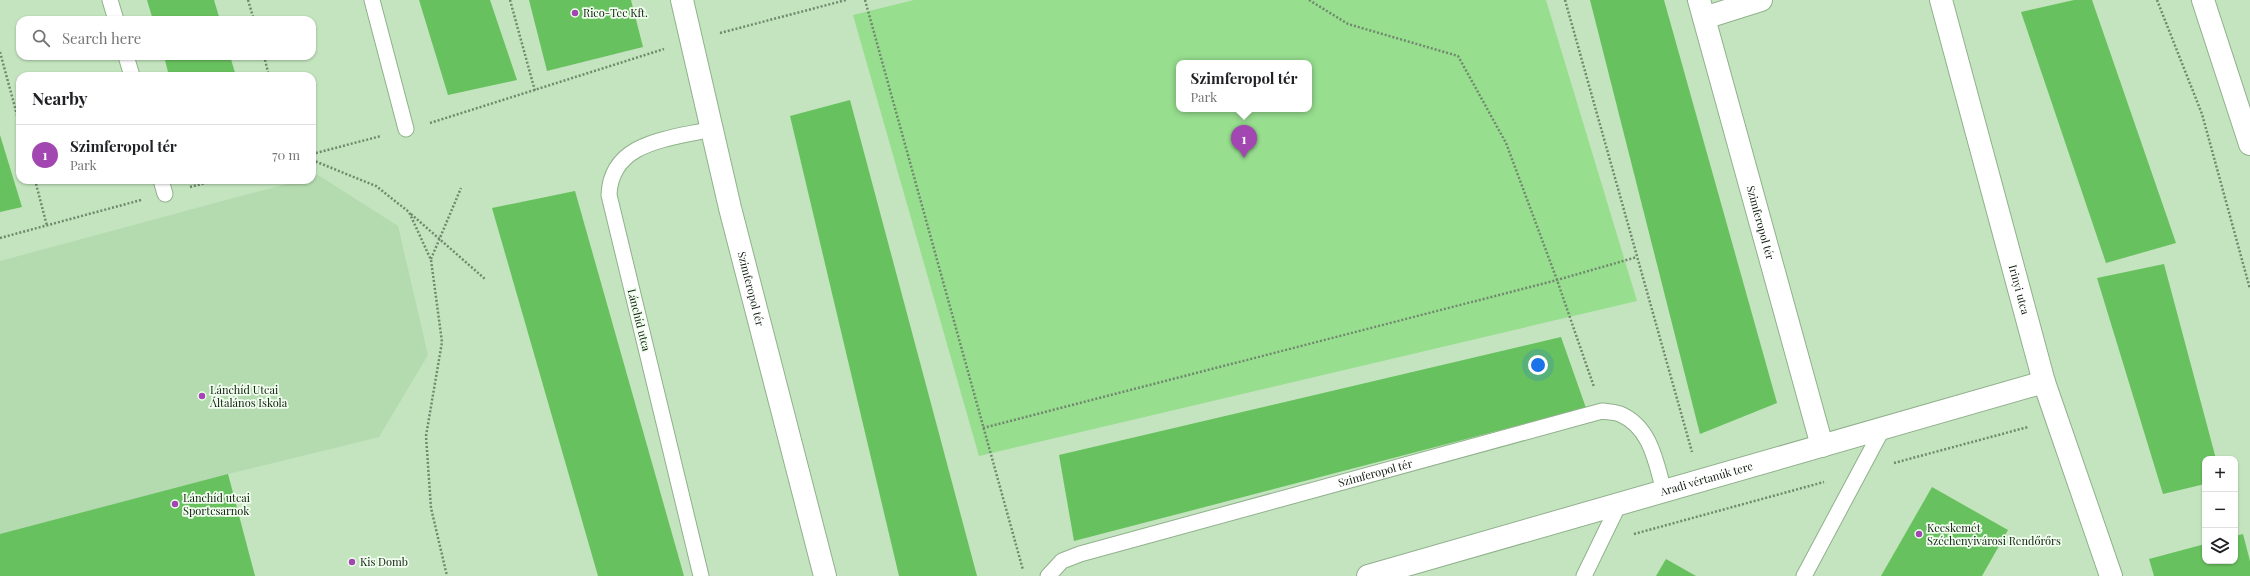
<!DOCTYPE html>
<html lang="en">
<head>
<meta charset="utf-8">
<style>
  :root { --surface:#fff; --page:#f2f2f2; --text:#202124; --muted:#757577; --line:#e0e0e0; --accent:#a246b1 }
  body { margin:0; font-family:"Playfair Display",serif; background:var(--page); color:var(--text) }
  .controls { position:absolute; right:12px; bottom:12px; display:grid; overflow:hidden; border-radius:8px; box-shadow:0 1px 3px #0004 }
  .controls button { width:36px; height:36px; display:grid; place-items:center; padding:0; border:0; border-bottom:1px solid var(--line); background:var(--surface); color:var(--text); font:20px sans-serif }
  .you { position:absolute; left:1538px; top:365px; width:14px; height:14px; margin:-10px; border:3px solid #fff; border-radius:50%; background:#1a73e8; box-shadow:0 0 0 6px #1a73e833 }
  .badge { display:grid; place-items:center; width:26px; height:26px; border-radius:50%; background:var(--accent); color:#fff; font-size:13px; font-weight:700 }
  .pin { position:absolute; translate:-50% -33px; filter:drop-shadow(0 1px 2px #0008) }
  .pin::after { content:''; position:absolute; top:21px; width:14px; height:12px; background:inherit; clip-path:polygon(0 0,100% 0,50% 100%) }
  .popup { position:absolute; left:1176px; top:60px; width:136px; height:52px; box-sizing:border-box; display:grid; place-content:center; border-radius:8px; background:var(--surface); filter:drop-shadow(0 1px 3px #0005); font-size:13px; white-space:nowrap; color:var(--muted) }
  .popup b { font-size:15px; color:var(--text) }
  .popup::after { content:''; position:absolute; left:50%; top:100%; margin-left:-8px; border:8px solid transparent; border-top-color:var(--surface) }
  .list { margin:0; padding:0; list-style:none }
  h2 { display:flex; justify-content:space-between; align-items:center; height:52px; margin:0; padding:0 16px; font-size:17px }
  h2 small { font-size:13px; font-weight:400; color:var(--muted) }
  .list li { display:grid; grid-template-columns:26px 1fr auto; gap:12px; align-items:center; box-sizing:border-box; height:60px; padding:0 16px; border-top:1px solid var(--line) }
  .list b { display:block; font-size:15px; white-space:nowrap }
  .list p { margin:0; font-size:13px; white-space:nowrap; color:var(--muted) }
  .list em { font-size:13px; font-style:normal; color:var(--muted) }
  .icon { flex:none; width:22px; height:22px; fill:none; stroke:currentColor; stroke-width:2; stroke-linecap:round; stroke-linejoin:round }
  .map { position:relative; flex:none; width:2250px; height:576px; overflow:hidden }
  .search { position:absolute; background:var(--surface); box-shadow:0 1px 3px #0004; left:16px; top:16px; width:300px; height:44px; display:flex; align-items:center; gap:10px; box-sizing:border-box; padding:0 14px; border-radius:12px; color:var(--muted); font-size:15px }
  .panel { position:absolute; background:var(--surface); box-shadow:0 1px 3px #0004; left:16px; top:72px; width:300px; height:112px; border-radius:12px }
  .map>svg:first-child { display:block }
  .built { fill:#b4daaf }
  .green { fill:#97de8f; fill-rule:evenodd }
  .building { fill:#68c15f }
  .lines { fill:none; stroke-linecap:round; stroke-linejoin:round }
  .service-casing { stroke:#90b18c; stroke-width:17 }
  .minor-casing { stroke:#90b18c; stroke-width:24 }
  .tertiary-casing { stroke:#90b18c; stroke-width:24 }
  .path { stroke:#71886e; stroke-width:2.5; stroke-dasharray:2 2; stroke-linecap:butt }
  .service { stroke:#fff; stroke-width:15 }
  .minor { stroke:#fff; stroke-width:22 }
  .tertiary { stroke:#fff; stroke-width:22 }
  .poi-dot { fill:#a246b1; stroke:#f1ffef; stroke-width:1.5 }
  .labels { text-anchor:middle; stroke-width:3.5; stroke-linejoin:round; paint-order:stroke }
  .poi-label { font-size:11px; fill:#101c0f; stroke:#f1ffef; text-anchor:start }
  .street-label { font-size:11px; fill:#101c0f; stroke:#f1ffef }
</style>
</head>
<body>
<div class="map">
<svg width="2250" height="576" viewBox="0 0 2250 576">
  <rect width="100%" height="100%" fill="#c3e4be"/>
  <polygon class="built" points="318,175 398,226 428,355 379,437 228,474 255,576 0,576 0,261 301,180 312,180 312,177"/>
  <path class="green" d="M 914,0 L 1546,0 L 1637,301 L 979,456 L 853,15 ZM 1179,63 L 1309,63 L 1309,109 L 1179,109 Z"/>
  <g class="building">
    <polygon points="147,0 214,0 220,20 153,20"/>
    <polygon points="419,0 490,0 517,80 448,95"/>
    <polygon points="529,0 631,0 643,47 547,71"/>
    <polygon points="1590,0 1664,0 1777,403 1700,434"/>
    <polygon points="2074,0 2092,0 2176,243 2106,263 2021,12"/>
    <polygon points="164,56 230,56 236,76 169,76"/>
    <polygon points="850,100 977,576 899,576 790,116"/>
    <polygon points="0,135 22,207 0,212"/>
    <polygon points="575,191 684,576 598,576 492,208"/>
    <polygon points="2164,264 2216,459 2205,459 2205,484 2163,494 2097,278"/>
    <polygon points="1561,337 1586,408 1074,541 1059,455"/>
    <polygon points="228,474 255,576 0,576 0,534"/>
    <polygon points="1932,487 2008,530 1982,576 1881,576"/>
    <polygon points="2243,534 2250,561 2250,576 2154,576 2149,559 2205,544 2205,561 2235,561 2235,536"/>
    <polygon points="1666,559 1696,576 1656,576"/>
  </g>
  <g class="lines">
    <defs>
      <g id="service">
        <polyline points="110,0 116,20"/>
        <polyline points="372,0 406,129"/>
        <polyline points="126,56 132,76"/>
        <polyline points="161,180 165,194"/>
        <path d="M 701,576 L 609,195 C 611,141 670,139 712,129"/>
        <path id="s1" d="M 1048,576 L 1062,561 L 1080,554 L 1602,411 C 1608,412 1615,412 1620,414 C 1651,427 1656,463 1664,491"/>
        <polyline points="1584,576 1619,504"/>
        <polyline points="1804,576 1883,428"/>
      </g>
      <g id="minor">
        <path id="s2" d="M 682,0 L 730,208 L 825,576"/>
        <path id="s3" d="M 1699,0 L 1822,446"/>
        <path id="s4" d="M 1941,0 L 2044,382 L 2111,576"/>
        <polyline points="1704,18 1761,0"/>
        <path id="s5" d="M 1368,576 L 2044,382"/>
      </g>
      <polyline id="tertiary" points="2203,0 2250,144"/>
    </defs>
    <use href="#service" class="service-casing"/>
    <use href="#minor" class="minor-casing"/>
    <use href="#tertiary" class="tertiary-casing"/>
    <g class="path">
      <polyline points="248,0 254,20"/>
      <polyline points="510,0 535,91"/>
      <polyline points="865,0 1023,570"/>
      <polyline points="1309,0 1348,24 1458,56 1506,143 1557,280 1594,387"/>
      <polyline points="1565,0 1692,452"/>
      <polyline points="2157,0 2202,114 2250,289"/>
      <polyline points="720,33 846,0"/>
      <polyline points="0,52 20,126"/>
      <polyline points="264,56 269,76"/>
      <polyline points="430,123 664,49"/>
      <polyline points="312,154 381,136"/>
      <polyline points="312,160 376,186 409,212 431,260 442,342 426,436 431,508 447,576"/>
      <polyline points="35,180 47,226"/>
      <polyline points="190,187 217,180"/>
      <polyline points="411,214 485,279"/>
      <polyline points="0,238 141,200"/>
      <polyline points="431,259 461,188"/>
      <polyline points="983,428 1557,280 1637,257"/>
      <polyline points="1894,463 2028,427"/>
      <polyline points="1634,534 1824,482"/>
    </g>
    <use href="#service" class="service"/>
    <use href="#minor" class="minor"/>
    <use href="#tertiary" class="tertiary"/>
  </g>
  <g class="poi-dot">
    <circle cx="575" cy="13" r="4"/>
    <circle cx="202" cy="396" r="4"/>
    <circle cx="175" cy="504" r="4"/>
    <circle cx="1919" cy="534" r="4"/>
    <circle cx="352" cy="562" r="4"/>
  </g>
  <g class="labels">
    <g class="poi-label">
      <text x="583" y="17">Rico-Tec Kft.</text>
      <text x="210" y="394">Lánchíd Utcai<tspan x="210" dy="13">Általános Iskola</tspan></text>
      <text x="183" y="502">Lánchíd utcai<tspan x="183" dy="13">Sportcsarnok</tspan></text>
      <text x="1927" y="532">Kecskemét<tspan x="1927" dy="13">Széchenyivárosi Rendőrőrs</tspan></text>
      <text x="360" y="566">Kis Domb</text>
    </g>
    <g class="street-label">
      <text dy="4" stroke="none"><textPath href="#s3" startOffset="231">Szimferopol tér</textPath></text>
      <text dy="4" stroke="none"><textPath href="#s2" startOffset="297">Szimferopol tér</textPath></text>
      <text dy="4" stroke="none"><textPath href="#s4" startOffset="300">Irinyi utca</textPath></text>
      <text transform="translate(639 320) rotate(76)" y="4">Lánchíd utca</text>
      <text dy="4" stroke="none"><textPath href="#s1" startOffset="346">Szimferopol tér</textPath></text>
      <text dy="4" stroke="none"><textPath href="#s5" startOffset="352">Aradi vértanúk tere</textPath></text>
    </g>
  </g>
</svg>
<div class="controls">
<button>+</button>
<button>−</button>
<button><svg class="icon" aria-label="layers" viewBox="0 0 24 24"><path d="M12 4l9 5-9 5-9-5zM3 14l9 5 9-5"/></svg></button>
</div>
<div class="you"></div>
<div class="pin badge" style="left:1244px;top:158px">1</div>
<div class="popup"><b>Szimferopol tér</b>Park</div>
<div class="search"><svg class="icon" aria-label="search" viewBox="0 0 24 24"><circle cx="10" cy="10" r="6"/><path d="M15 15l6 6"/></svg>Search here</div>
<section class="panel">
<h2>Nearby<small></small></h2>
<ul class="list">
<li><span class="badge">1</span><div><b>Szimferopol tér</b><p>Park</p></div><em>70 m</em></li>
</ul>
</section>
</div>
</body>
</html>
